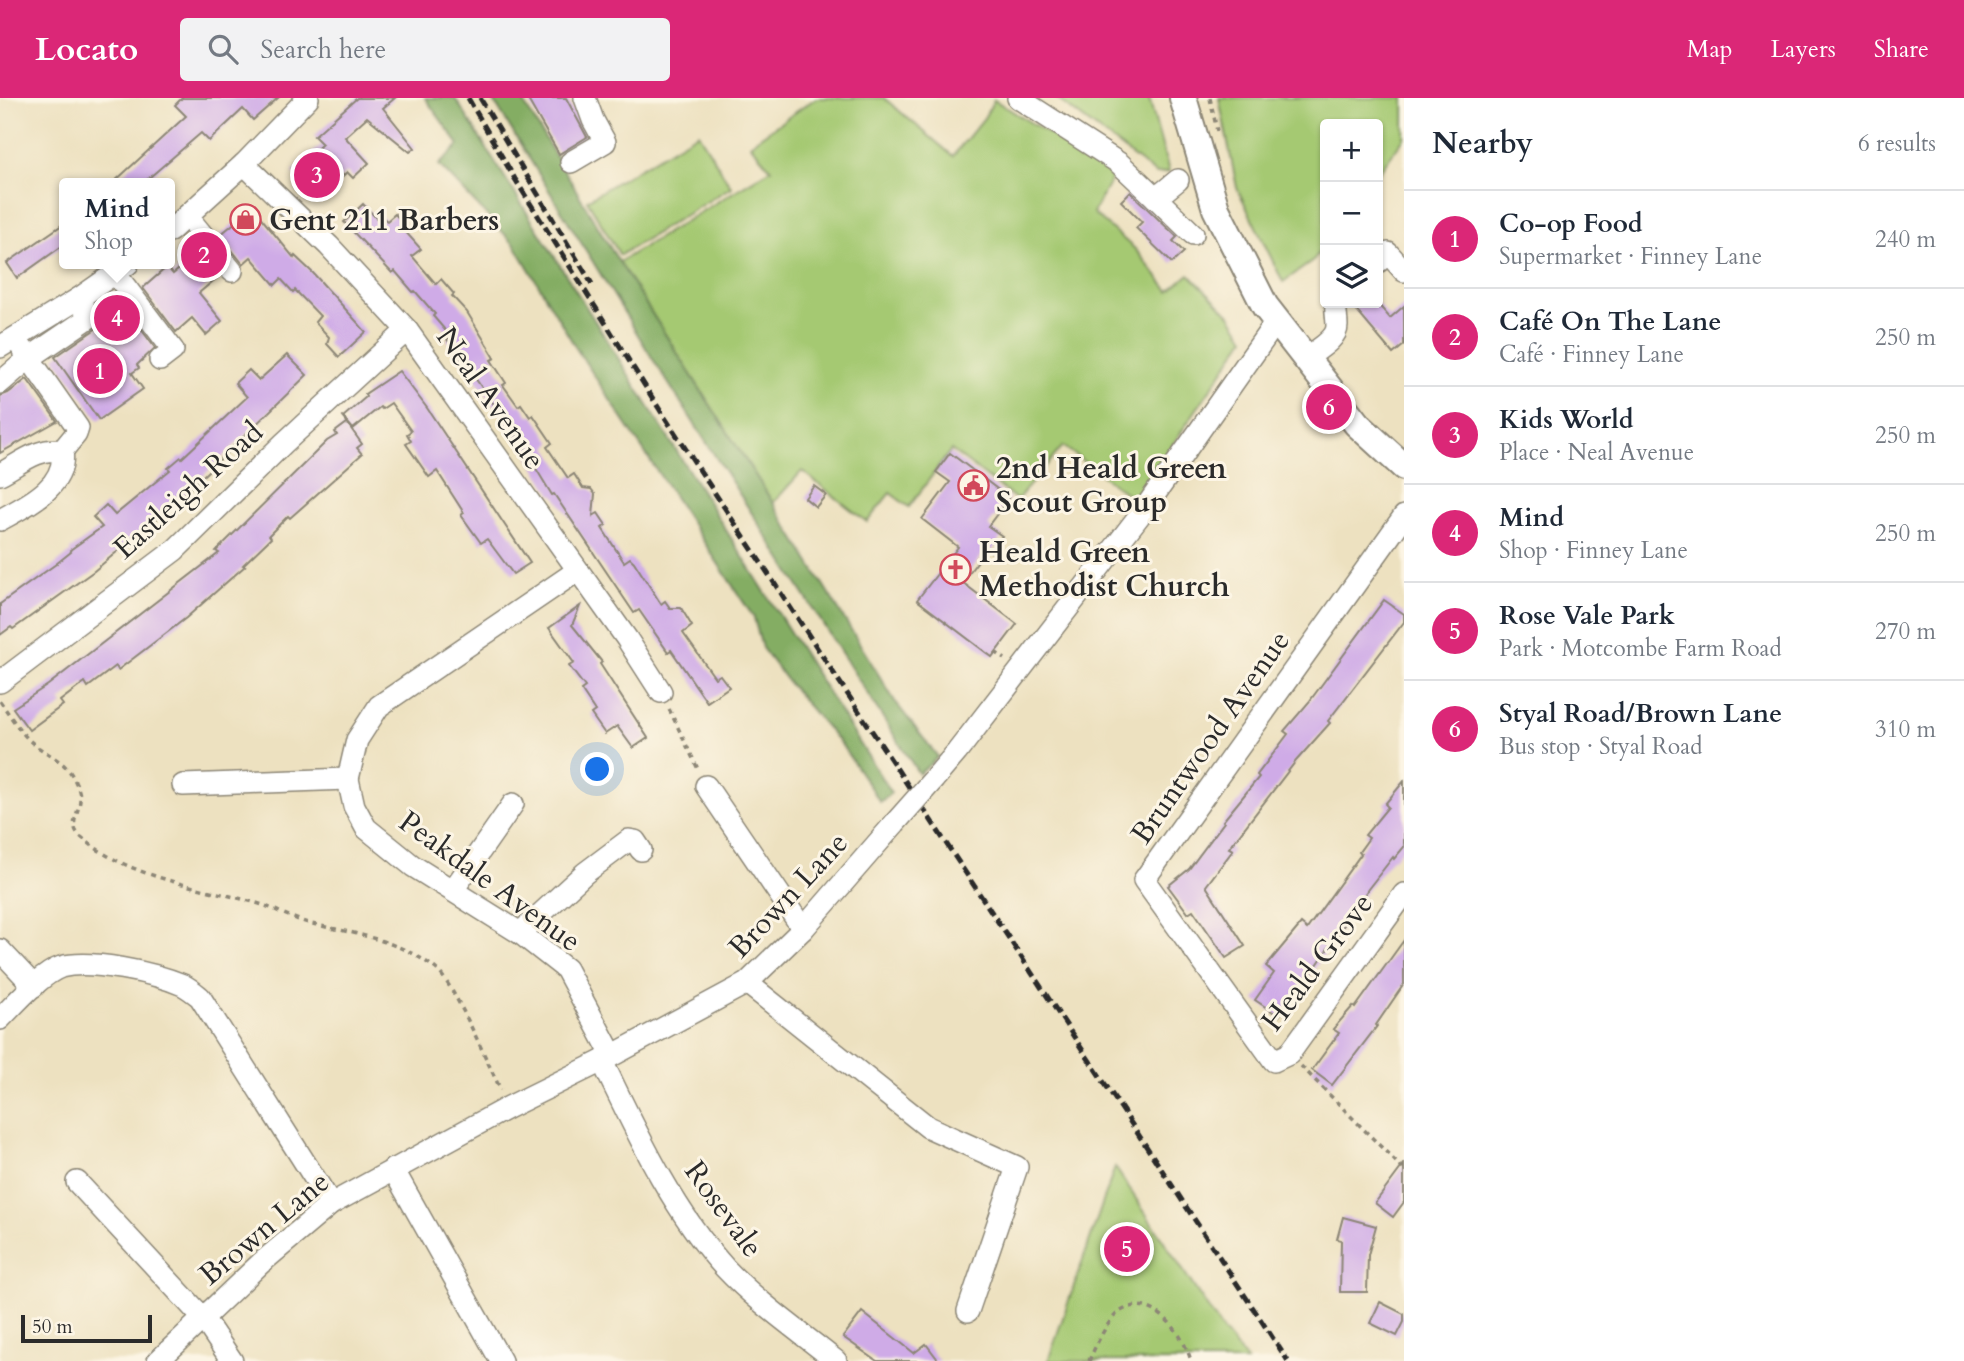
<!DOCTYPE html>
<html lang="en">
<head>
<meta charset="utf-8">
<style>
  :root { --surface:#fff; --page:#f2f2f3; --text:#1f2937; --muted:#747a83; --line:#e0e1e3; --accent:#db2777 }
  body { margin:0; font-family:Cardo,serif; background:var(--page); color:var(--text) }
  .controls { position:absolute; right:21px; top:21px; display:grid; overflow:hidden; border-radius:7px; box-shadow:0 2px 5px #0004 }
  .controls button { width:63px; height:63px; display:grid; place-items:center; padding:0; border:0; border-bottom:2px solid var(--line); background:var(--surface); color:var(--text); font:35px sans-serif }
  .scale { position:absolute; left:21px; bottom:18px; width:131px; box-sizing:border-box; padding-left:7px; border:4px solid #2b2b2b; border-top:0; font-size:19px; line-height:24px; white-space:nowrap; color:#2b2b2b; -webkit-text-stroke:5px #fcf5e5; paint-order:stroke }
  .you { position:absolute; left:598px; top:672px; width:24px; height:24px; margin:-18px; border:5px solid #fff; border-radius:50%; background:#1a73e8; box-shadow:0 0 0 10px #1a73e833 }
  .badge { display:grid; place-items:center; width:46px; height:46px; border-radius:50%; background:var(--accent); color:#fff; font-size:23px; font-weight:700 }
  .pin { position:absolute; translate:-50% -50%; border:4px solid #fff; box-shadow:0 2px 7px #0006 }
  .popup { position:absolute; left:59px; top:80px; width:116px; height:91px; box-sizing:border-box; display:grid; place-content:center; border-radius:7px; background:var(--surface); filter:drop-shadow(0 2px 5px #0005); font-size:23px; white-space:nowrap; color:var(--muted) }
  .popup b { font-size:26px; color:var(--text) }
  .popup::after { content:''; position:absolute; left:50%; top:100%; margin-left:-14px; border:14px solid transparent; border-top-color:var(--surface) }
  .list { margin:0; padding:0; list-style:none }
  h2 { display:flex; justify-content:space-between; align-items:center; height:91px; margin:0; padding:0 28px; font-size:30px }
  h2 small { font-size:23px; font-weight:400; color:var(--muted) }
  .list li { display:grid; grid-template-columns:46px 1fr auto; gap:21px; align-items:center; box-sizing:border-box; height:98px; padding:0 28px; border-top:2px solid var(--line) }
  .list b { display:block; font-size:26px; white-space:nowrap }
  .list p { margin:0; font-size:23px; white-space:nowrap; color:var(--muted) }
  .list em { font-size:23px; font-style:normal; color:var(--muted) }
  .icon { flex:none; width:38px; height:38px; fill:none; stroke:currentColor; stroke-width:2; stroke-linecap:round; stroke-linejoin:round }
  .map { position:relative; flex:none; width:1404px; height:1263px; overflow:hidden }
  header { display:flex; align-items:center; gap:42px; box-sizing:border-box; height:98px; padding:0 35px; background:var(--accent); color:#fff }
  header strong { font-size:33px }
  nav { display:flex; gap:38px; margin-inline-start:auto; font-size:24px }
  .search { width:490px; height:63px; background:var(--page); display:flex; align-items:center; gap:18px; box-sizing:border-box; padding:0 24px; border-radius:7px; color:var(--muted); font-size:26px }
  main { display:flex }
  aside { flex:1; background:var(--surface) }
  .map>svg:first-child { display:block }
  .green { fill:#a5c972; stroke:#687a4e; stroke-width:2 }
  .forest { fill:#84ad64; stroke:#586c48; stroke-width:2 }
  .building { fill:#cfabe7 }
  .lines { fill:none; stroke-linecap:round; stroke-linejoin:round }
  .minor-casing { stroke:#8c8676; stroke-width:24 }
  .major-casing { stroke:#8c8676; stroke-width:30 }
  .path { stroke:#8c8676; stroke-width:3.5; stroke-dasharray:5 5; stroke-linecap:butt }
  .minor { stroke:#fff; stroke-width:21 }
  .major { stroke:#fff; stroke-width:26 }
  .rail { stroke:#2b2b2b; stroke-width:5; stroke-dasharray:10 5; stroke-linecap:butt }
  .minor-bridge-casing { stroke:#8c8676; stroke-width:24; stroke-linecap:butt }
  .minor-bridge { stroke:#fff; stroke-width:21 }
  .labels { text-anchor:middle; stroke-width:6; stroke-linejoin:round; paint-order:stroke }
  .poi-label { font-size:30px; font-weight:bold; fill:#2b2b2b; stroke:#fcf5e5; text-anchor:start }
  .street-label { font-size:30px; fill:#2b2b2b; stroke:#fcf5e5 }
</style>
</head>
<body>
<header>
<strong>Locato</strong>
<div class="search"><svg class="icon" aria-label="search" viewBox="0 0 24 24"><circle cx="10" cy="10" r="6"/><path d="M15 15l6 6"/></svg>Search here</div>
<nav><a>Map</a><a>Layers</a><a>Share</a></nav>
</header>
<main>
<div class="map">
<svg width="1404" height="1263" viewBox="0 0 1404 1263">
  <rect width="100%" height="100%" fill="#fcf5e5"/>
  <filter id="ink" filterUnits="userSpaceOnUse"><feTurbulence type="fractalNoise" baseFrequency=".0143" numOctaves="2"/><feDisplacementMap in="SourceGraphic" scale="14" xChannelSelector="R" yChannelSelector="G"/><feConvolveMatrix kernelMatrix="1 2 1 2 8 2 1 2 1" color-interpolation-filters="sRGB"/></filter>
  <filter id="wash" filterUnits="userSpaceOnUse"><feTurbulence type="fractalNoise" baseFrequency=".00686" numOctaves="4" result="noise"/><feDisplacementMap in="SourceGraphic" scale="28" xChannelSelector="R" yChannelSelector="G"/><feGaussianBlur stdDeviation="1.57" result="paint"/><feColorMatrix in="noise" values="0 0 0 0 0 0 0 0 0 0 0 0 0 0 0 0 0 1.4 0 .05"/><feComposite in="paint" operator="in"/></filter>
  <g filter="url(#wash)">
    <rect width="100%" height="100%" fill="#ede1c0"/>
    <g class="green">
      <polygon points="816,0 884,0 953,58 984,20 994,2 1114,76 1093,115 1135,151 1169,193 1189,176 1230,217 1245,240 1135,402 1063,348 1017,402 951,352 909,409 890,395 867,424 802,373 773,405 619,164 771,71 750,46"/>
      <polygon points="1056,0 1149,0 1169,74 1156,76"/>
      <polygon points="1219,0 1404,0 1404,40 1378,75 1378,26 1325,26 1325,146 1313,163 1283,184 1237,90"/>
      <polygon points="698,35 731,89 620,157 587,102"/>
      <polygon points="1115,1069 1223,1233 1247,1263 1048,1263"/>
    </g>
    <g class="forest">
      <polygon points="425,0 455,0 891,695 880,704 841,646 791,588 762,550 754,520 576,250 515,147 439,67 459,47"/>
      <polygon points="492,0 521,0 619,164 773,405 896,605 938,659 919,676 651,258"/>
    </g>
    <g id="blocks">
      <g class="building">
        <polygon points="182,0 278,0 253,22 243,11 209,43 201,35 143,85 113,85 186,18 175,7"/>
        <polygon points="357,0 395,0 383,10 415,50 410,54 367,19 345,39 369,65 353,80 347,74 318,101 293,74 322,46 314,38"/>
        <polygon points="527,0 566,0 587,39 559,56"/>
        <polygon points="1130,94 1177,139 1173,143 1184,154 1172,165 1136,130 1142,124 1121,103"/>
        <polygon points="363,106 378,122 382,119 387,123 395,116 406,128 403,131 421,151 412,158 436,186 441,181 454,196 452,198 467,214 495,260 491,262 506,285 503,287 518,308 521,306 530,319 533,317 552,345 547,349 568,380 574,376 583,390 591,391 595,396 593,418 598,415 606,427 602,430 624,464 630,460 634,464 661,506 665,503 670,510 681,510 692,528 683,535 715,580 720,577 729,589 707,604 671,552 668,554 639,512 634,515 554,396 552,397 529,359 531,358 447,241 451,239 433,218 435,216 415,193 413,194 395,173 392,175 344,124"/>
        <polygon points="253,110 294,160 295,158 313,175 366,234 339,259 327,246 329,239 315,224 320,218 295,192 293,194 281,181 275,187 251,159 243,166 220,137"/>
        <polygon points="65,125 65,146 17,180 7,165"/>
        <polygon points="200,154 219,178 199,195 222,223 206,237 192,220 176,234 143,190 167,169 173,176"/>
        <polygon points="1350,205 1377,205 1390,220 1404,208 1404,247 1393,256"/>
        <polygon points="124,208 155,250 137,267 139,270 132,275 143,291 99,322 55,259 97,230"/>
        <polygon points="287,257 307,277 172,408 94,473 13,531 11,529 0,537 0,506 56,466 71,454 70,452 102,429 93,419 106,407 115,417 170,372 168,370 181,359 182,360 247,299 235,285 249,272 259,282"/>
        <polygon points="399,273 427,310 530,465 513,476 487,441 481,445 461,417 464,415 437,373 429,379 406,346 411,343 407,336 411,333 391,305 382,311 380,309 353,331 343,319 366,299 365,296"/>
        <polygon points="27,281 57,323 0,355 0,298 8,295"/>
        <polygon points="347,325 362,346 357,350 362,356 290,420 288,418 269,437 271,440 243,467 245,468 186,520 118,572 116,568 88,589 85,584 60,603 63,607 29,632 13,610 48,587 219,455 216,453 327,343 337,337 335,334"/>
        <polygon points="950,355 1009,400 988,428 1002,438 991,454 987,451 962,484 1017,526 992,559 917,502 958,449 922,421 950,384 936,374"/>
        <polygon points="814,388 826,397 816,409 805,400"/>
        <polygon points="1384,502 1404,516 1404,524 1328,623 1330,625 1296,663 1229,750 1233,752 1206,788 1245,848 1226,860 1193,812 1188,815 1168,788 1189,771 1224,724 1223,723 1259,679 1257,677 1288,636 1284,633 1309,604"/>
        <polygon points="580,508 572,527 602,564 600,566 648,640 633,650 617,628 605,636 591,616 595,613 581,592 585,589 569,568 574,565 549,530"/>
        <polygon points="1404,683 1404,749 1394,761 1393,759 1368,791 1313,873 1279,918 1255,902 1274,875 1266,868 1301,826 1307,831 1361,756 1359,754 1369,740 1365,737 1388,709 1385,706"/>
        <polygon points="1404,842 1404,886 1376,927 1377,928 1332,987 1312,972 1339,935 1333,931 1353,908 1355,910"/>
        <polygon points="1404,1066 1404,1104 1393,1119 1375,1105"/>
        <polygon points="1343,1119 1376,1128 1368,1157 1367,1194 1340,1194 1341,1142 1337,1141"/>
        <polygon points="1380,1204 1404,1216 1404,1224 1397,1238 1370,1225"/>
        <polygon points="862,1214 914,1255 926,1246 939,1263 877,1263 843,1239"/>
      </g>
    </g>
  </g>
  <g filter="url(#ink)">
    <use href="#blocks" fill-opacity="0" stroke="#8c8676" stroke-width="2"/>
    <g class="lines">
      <defs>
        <g id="minor">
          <polyline points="1018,0 1119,65 1156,100"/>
          <polyline points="571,64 605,44 593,22 585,0"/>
          <polyline points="244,66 329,148 407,232 627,541 661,594"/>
          <polyline points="1178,82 1156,100 1193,136"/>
          <polyline points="187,118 232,173"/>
          <polyline points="170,133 244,66 308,0"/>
          <polyline points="1378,164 1388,155 1404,173"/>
          <polyline points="115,175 173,252 160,262"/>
          <polyline points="15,240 78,330 76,336 62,353"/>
          <polyline points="0,249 78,201 128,166"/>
          <path d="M 1305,261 C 1315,253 1337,242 1337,228 C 1337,220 1335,213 1336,205"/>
          <polyline points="0,285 28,261 90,219 78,201"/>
          <path d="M 0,376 C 19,366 40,348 62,353 C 68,389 25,408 0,422"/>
          <polyline points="1404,418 1144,782 1274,963 1289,956 1404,796"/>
          <polyline points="577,473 379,608 357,642 348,681 354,708 366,730 413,768 520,835 566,871 612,957"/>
          <polyline points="0,584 175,452 284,345 407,232"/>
          <polyline points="934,681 957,654 1143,413 1276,224"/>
          <polyline points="183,687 348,681"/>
          <polyline points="706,688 803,831"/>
          <polyline points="453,792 513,706"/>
          <polyline points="520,835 585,775 629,742 635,743 641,752"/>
          <polyline points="0,852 34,888"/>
          <polyline points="747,885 928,1029 1017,1069 968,1213"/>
          <path d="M 0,921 C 15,906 41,876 61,869 C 90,861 155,875 183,887 C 189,890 195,895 200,899 L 331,1106"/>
          <path d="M 602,963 C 636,1033 672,1112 725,1170 C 758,1205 799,1233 836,1263"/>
          <polyline points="393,1071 501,1263"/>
          <polyline points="77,1084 203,1220 232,1263"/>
          <polyline points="158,1263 261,1165 331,1106 509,1009 602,963 747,885 803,831 895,725"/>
        </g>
        <polyline id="major" points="1183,0 1216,111 1265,208 1357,326 1404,369"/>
      </defs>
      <use href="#minor" class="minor-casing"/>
      <use href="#major" class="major-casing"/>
      <g class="path">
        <polyline points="1210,0 1217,33"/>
        <polyline points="995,554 1005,561"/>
        <path d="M 0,603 C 9,616 18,631 29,642 C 45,657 66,661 75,683 C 77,687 80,694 80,699 C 81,713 67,726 80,738 C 130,782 202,788 263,807 C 279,813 295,822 312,826 C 354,835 402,843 436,871 C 455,887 488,967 501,992"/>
        <polyline points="669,611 698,671"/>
        <polyline points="1301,968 1404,1072"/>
        <path d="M 1089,1263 C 1095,1249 1108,1220 1121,1213 C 1153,1194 1184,1236 1191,1263"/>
      </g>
      <use href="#minor" class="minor"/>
      <use href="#major" class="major"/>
      <g class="rail">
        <polyline points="468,0 515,81 660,312 1288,1263"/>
        <polyline points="480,0 592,186"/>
      </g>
      <defs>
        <polyline id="minor-bridge" points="895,725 934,681"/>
      </defs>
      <use href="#minor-bridge" class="minor-bridge-casing"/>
      <use href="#minor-bridge" class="minor-bridge"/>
    </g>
  </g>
  <defs>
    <symbol id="shop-ring" viewBox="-11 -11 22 22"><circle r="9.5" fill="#fcf5e5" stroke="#d1495b" stroke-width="1.5"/><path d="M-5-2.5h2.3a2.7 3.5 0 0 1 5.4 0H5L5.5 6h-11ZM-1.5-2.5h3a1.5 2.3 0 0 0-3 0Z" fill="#d1495b"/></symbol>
    <symbol id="civic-ring" viewBox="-11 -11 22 22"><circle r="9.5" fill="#fcf5e5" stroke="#d1495b" stroke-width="1.5"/><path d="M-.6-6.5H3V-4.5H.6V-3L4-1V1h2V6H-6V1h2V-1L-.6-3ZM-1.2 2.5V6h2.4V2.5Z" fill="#d1495b"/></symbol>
    <symbol id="church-ring" viewBox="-11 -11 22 22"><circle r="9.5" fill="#fcf5e5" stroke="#d1495b" stroke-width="1.5"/><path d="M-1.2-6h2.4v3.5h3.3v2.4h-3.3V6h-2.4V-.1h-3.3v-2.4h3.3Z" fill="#d1495b"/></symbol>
  </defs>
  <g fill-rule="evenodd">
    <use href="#shop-ring" x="228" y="104" width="35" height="35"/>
    <use href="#civic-ring" x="956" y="370" width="35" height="35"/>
    <use href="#church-ring" x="938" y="454" width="35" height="35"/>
  </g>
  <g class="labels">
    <g class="poi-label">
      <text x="269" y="132">Gent 211 Barbers</text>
      <text x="996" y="380">2nd Heald Green<tspan x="996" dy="34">Scout Group</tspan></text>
      <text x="979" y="464">Heald Green<tspan x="979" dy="34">Methodist Church</tspan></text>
    </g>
    <g class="street-label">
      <text transform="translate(491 300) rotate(55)" y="10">Neal Avenue</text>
      <text transform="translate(188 392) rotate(-42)" y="10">Eastleigh Road</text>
      <text transform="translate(1210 639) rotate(-55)" y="10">Bruntwood Avenue</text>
      <text transform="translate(490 783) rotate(36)" y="10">Peakdale Avenue</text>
      <text transform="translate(788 797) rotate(-47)" y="10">Brown Lane</text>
      <text transform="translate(1317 864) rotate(-53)" y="10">Heald Grove</text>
      <text transform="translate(724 1111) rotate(54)" y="10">Rosevale</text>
      <text transform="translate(264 1130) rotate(-40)" y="10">Brown Lane</text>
    </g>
  </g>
</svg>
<div class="controls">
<button>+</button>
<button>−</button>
<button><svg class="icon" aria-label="layers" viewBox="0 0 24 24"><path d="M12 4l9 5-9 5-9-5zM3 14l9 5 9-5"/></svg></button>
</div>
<div class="scale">50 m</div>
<div class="you"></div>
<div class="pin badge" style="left:100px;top:273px">1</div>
<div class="pin badge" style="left:204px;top:157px">2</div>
<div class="pin badge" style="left:317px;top:77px">3</div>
<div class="pin badge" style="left:117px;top:220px">4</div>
<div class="popup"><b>Mind</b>Shop</div>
<div class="pin badge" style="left:1127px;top:1151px">5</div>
<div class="pin badge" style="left:1329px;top:309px">6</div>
</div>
<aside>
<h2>Nearby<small>6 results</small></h2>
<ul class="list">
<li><span class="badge">1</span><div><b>Co-op Food</b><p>Supermarket · Finney Lane</p></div><em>240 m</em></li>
<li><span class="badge">2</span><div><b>Café On The Lane</b><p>Café · Finney Lane</p></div><em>250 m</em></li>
<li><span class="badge">3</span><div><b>Kids World</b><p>Place · Neal Avenue</p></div><em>250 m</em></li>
<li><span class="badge">4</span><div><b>Mind</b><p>Shop · Finney Lane</p></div><em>250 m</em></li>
<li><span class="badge">5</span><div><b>Rose Vale Park</b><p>Park · Motcombe Farm Road</p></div><em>270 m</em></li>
<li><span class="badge">6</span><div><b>Styal Road/Brown Lane</b><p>Bus stop · Styal Road</p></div><em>310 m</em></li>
</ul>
</aside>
</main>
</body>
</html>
